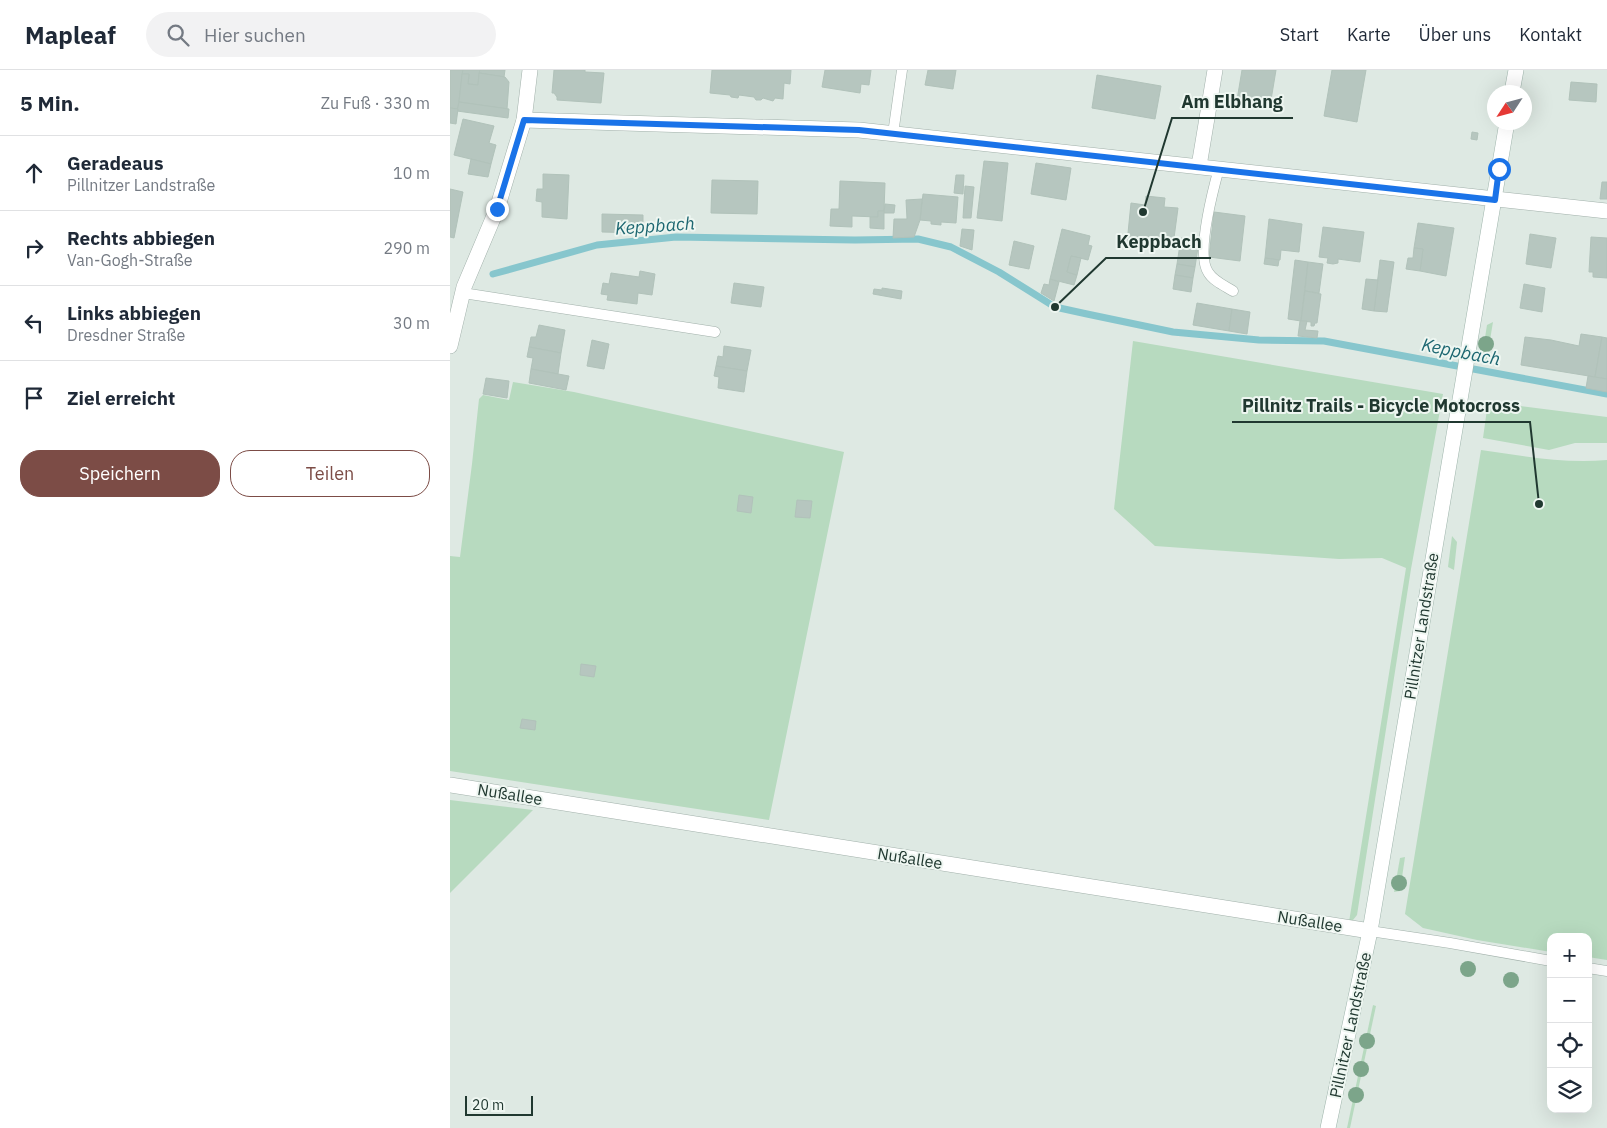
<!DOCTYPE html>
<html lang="de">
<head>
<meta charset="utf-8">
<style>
  :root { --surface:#fff; --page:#f2f2f3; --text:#1f2937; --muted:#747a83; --line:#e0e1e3; --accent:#7c4c46 }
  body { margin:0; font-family:"IBM Plex Sans",sans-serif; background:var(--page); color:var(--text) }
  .controls { position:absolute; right:15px; bottom:15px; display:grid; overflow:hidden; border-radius:10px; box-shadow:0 5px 20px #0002 }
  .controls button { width:45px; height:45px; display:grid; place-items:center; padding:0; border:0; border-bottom:1px solid var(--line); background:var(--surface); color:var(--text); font:25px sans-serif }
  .compass { position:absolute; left:1037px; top:15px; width:45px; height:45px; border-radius:50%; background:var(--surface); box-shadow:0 5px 20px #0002; rotate:234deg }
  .scale { position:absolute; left:15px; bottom:12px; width:68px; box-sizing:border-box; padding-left:5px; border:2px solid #203830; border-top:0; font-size:14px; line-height:18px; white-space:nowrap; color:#203830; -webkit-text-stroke:4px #eef6f1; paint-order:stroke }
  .stop { position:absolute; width:15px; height:15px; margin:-11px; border:4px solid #1a73e8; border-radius:50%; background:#fff }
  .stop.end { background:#1a73e8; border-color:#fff; box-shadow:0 1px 5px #0008 }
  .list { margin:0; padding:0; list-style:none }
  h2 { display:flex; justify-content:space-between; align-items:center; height:65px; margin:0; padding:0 20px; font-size:21px }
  h2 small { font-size:16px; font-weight:400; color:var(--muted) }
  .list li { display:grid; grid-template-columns:32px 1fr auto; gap:15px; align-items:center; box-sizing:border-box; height:75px; padding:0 20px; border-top:1px solid var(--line) }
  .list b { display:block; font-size:19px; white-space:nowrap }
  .list p { margin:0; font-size:16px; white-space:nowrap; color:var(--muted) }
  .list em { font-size:16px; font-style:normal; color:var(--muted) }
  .actions { display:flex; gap:10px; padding:15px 20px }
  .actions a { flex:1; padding:11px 0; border:1px solid var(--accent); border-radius:20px; text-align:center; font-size:18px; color:var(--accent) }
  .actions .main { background:var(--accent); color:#fff }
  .icon { flex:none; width:28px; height:28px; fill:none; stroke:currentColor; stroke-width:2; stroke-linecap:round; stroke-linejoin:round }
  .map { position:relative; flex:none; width:1157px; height:1058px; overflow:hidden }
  header { display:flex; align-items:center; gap:30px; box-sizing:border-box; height:70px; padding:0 25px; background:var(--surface); border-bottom:1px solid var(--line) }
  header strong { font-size:24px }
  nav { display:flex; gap:28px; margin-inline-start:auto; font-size:18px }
  .search { width:350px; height:45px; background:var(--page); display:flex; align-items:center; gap:12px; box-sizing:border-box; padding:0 18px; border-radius:28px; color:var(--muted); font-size:19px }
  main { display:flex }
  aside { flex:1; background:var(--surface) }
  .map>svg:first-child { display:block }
  .green { fill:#b7dabf }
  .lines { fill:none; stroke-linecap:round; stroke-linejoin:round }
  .stream { stroke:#87c6cd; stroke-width:7 }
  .building { fill:#b6c6bf; stroke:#b1c2ba }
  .lane-casing { stroke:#a1b0aa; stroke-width:11 }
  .street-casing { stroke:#a1b0aa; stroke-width:16 }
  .secondary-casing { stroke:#9eb4ab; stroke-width:16 }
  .lane { stroke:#fff; stroke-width:10 }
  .street { stroke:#fff; stroke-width:15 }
  .secondary { stroke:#fff; stroke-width:15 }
  .tree { fill:#7ca58a }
  .route { stroke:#1a73e8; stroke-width:6 }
  .labels { text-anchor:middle; stroke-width:4; stroke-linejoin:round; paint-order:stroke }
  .street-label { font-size:16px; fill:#203830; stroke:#eef6f1 }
  .water-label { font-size:18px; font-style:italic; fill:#1d6771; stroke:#eef6f1 }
  .leader { fill:none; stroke:#203830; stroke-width:2 }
  .callout-dot { fill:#203830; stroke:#eef6f1; stroke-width:2 }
  .callout-label { font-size:18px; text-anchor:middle; font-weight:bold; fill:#203830; stroke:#eef6f1; stroke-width:4; stroke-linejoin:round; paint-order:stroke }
</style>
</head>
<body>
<header>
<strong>Mapleaf</strong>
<div class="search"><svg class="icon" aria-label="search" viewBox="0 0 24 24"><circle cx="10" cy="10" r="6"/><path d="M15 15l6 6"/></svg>Hier suchen</div>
<nav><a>Start</a><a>Karte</a><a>Über uns</a><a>Kontakt</a></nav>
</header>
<main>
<aside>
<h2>5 Min.<small>Zu Fuß · 330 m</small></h2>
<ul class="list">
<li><svg class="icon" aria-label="ahead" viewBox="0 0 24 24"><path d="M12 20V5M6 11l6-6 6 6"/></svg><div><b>Geradeaus</b><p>Pillnitzer Landstraße</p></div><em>10 m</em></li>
<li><svg class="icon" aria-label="right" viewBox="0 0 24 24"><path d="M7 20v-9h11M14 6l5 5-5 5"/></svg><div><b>Rechts abbiegen</b><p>Van-Gogh-Straße</p></div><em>290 m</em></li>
<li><svg class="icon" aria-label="left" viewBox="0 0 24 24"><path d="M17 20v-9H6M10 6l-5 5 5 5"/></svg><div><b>Links abbiegen</b><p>Dresdner Straße</p></div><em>30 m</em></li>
<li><svg class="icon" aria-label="arrive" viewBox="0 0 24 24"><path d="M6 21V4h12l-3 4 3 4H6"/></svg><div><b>Ziel erreicht</b></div></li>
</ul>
<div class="actions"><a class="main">Speichern</a><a>Teilen</a></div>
</aside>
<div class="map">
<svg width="1157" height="1058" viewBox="0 0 1157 1058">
  <rect width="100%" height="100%" fill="#dee9e3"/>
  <g class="green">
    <polygon points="1043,252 1036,294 1031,293 1037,255"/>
    <polygon points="683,271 993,324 961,499 907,845 903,850 899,852 956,498 932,488 889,489 705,476 664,439"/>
    <polygon points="63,312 124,322 394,382 319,750 0,701 0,486 10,487 22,394 29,329 33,325 59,330"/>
    <polygon points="1038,332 1157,347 1157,373 1125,373 1099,380 1033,368"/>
    <path d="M 1031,380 C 1073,386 1115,394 1157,390 L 1157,890 L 1138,887 L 1138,867 L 1101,867 L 1101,882 L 1027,870 L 973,858 L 955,844 Z"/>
    <polygon points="1002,466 1007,472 1004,500 998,497"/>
    <polygon points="0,730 83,740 0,823"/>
    <polygon points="955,787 950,821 944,822 950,788"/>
    <polygon points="923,935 926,936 900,1058 897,1058"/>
  </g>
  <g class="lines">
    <polyline class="stream" points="43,204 147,175 226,167 405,170 468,169 501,177 549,202 605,237 637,244 723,262 809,270 874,271 1157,324"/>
  </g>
  <g class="building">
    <polygon points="0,0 13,0 8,39 0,38"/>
    <polygon points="13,0 30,0 28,15 18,14 19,4 12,4"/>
    <polygon points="30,0 55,0 54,7 29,3"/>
    <polygon points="104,0 135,0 135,2 154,3 151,33 107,30 107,27 104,23 102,23"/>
    <polygon points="262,0 341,0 340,14 334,13 333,29 325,28 323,31 313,28 311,30 306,30 304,27 289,25 288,28 281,27 280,25 260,23"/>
    <polygon points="375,0 421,0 419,15 411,14 410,23 372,17"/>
    <polygon points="478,0 506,0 503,19 475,15"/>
    <polygon points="792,0 826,0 820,36 787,30"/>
    <polygon points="882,0 916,0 907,52 874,46"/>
    <polygon points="29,3 55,7 59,12 57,39 9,32 12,4 19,4 18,14 28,15"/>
    <polygon points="647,5 711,16 705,49 642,38"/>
    <polygon points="1121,12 1147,14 1146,32 1119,30"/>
    <polygon points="9,32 59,39 58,48 7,41"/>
    <polygon points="0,38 8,39 6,54 0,53"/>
    <polygon points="13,49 44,56 39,73 46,75 41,94 4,85"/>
    <polygon points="1022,62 1028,63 1027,70 1021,69"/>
    <polygon points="21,89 41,94 38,107 18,104"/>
    <polygon points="534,91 558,93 552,151 527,148"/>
    <polygon points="586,93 621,98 616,130 581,124"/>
    <polygon points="93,104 119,105 117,149 92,147 92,132 86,131 87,119 93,119"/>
    <polygon points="506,105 514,105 513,124 504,123"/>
    <polygon points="262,110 308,111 307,144 261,143"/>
    <polygon points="390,111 435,113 434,141 428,141 428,147 402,146 402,157 380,156 381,139 389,139"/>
    <polygon points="1152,112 1157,112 1157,129 1150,129"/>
    <polygon points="515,116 524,117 521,148 513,148"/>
    <polygon points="0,119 13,122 4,168 0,167"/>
    <polygon points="473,124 508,127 506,153 491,152 491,155 481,154 481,151 470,150"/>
    <polygon points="696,126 715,128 714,137 728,138 724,168 714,167 713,172 706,171 705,176 677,173 681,133 695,135"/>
    <polygon points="472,129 470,150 464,167 443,168 444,149 457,149 456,130"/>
    <polygon points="435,134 445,135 444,143 434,143"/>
    <polygon points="428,141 434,141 434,159 420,158 420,147 428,147"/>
    <polygon points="764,142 795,146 790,191 759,187"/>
    <polygon points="152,144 193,145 193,163 152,162"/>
    <polygon points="819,149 852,154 849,182 831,180 830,190 815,188"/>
    <polygon points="968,153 1004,158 996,206 970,201 973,179 964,178"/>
    <polygon points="873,157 914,162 910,192 888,189 888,193 883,194 877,193 878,188 869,187"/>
    <polygon points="512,159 524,160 522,180 510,176"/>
    <polygon points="612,159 640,166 638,175 642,176 638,190 621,186 617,202 627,205 624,215 600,209"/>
    <polygon points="1080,164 1106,168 1101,198 1076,194"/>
    <polygon points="1141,167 1157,168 1157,208 1143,207 1143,202 1139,202"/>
    <polygon points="731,168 749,171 745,197 727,194"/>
    <polygon points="564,171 584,176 579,199 559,195"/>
    <polygon points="964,178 973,179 970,201 956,199 958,188 963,188"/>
    <polygon points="621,186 631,188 627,205 617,202"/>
    <polygon points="815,188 829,190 828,196 814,194"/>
    <polygon points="845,190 858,192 851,251 838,249"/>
    <polygon points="930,190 944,192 937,242 924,241"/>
    <polygon points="858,192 873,194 869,223 855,221"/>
    <polygon points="727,194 745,197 743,208 725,205"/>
    <polygon points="190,201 205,204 202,225 188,223 187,234 157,230 158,225 151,224 153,213 159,214 161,203 189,207"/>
    <polygon points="725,205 743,208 741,222 723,219"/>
    <polygon points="600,209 609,212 604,231 591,223 594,214 599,215"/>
    <polygon points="916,209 928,210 924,241 912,239"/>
    <polygon points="284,213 314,217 311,237 281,233"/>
    <polygon points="1074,214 1095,218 1092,242 1070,238"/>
    <polygon points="432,218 452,221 451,229 423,224 424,219 432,220"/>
    <polygon points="855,221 871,224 867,253 865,253 864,256 861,256 861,252 851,251"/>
    <polygon points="747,233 782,239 779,261 743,255"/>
    <polygon points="782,239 800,242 797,264 779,261"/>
    <polygon points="850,251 857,251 855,260 868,261 867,268 848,266"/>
    <polygon points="89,255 115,260 111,283 79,277 81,267 86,267"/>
    <polygon points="1131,264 1152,267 1145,307 1071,295 1075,267 1101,270 1129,276"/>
    <polygon points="1152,267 1157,268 1157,309 1145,307"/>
    <polygon points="142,270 159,274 154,299 137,296"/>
    <polygon points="274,276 301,280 297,301 266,296 268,286 273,287"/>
    <polygon points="79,277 111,283 108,304 81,299 83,288 77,287"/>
    <polygon points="266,296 297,301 294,322 268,318 269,307 264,306"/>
    <polygon points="81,299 119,306 116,320 79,313"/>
    <polygon points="1138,306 1157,309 1157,322 1136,318"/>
    <polygon points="36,308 59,311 57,328 33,324"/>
    <polygon points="289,425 303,427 301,443 287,441"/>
    <polygon points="347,430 362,431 360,448 345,447"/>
    <polygon points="131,594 146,596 144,607 130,605"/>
    <polygon points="72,649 86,651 85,660 70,658"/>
  </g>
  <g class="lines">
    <defs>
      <g id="lane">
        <polyline points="443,64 452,0"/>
        <path d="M 769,98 C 763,120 746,184 758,202 C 763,211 775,216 783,221"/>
        <polyline points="13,223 265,262"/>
        <polyline points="920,861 1000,873 1101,891"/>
        <polyline points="1138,898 1157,901"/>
      </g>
      <g id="street">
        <polyline points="74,50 409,60 1157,141"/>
        <polyline points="749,96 765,0"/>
        <polyline points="0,276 14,217 47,139 74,50 80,0"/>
        <polyline points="0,715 920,861"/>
      </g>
      <g id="secondary">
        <polyline points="1062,22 1066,0"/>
        <polyline points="878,1058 920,861 1057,52"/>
      </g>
    </defs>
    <use href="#lane" class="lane-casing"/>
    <use href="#street" class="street-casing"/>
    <use href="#secondary" class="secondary-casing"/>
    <use href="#lane" class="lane"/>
    <use href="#street" class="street"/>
    <use href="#secondary" class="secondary"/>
  </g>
  <g class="tree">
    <circle cx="1036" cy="274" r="8"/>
    <circle cx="949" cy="813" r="8"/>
    <circle cx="1018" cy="899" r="8"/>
    <circle cx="1061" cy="910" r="8"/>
    <circle cx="917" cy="971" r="8"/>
    <circle cx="911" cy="999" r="8"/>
    <circle cx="906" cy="1025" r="8"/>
  </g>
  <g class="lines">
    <polyline class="route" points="47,139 74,50 409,60 1045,130 1049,99"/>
  </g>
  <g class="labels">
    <g class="street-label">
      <text transform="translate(971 556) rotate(-81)" y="6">Pillnitzer Landstraße</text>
      <text transform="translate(60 724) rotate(9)" y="6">Nußallee</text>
      <text transform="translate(460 788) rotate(9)" y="6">Nußallee</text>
      <text transform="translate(860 851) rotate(9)" y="6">Nußallee</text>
      <text transform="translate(900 955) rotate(-78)" y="6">Pillnitzer Landstraße</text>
    </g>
    <g class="water-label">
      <text transform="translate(205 156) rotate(-4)" y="6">Keppbach</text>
      <text transform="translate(1011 282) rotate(11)" y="6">Keppbach</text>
    </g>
  </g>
  <path class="leader" d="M693 142L722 48H843M605 237L656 188H761M1089 434L1080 352H782"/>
  <g class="callout-dot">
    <circle cx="693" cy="142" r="5"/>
    <circle cx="605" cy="237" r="5"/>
    <circle cx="1089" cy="434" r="5"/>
  </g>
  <g class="callout-label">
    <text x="782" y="38">Am Elbhang</text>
    <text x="709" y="178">Keppbach</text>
    <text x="931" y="342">Pillnitz Trails - Bicycle Motocross</text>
  </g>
</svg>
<div class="controls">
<button>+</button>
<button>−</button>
<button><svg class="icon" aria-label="locate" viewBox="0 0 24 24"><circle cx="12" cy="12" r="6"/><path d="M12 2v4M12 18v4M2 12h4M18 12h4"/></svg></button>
<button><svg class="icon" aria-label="layers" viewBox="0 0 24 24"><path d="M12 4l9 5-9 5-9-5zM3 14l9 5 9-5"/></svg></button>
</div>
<svg class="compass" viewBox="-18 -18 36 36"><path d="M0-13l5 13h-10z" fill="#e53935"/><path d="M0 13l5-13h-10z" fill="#747a83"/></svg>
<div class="scale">20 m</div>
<div class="stop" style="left:1049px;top:99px"></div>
<div class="stop end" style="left:47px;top:139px"></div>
</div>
</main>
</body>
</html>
